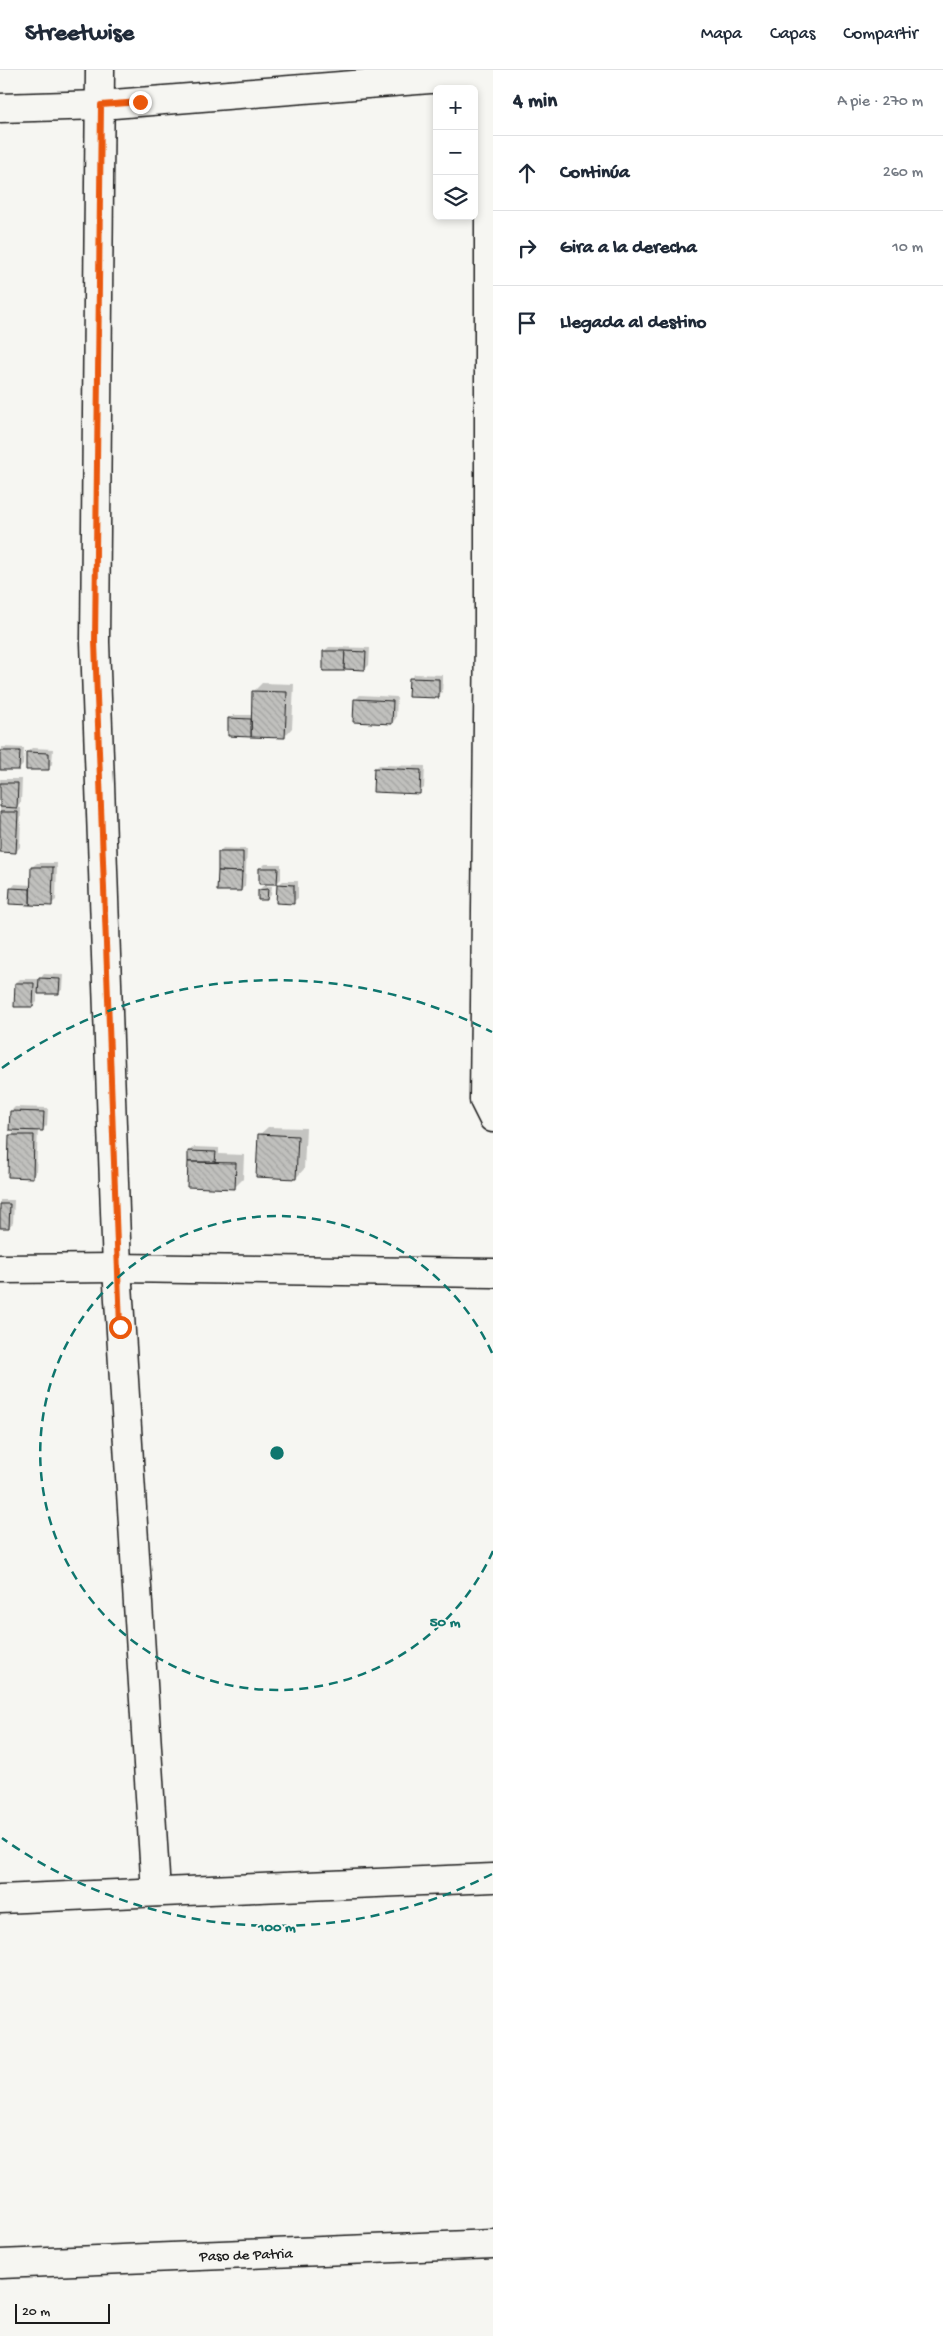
<!DOCTYPE html>
<html lang="es">
<head>
<meta charset="utf-8">
<style>
  :root { --surface:#fff; --page:#f6f6f7; --text:#1f2937; --muted:#747a83; --line:#e0e1e3 }
  body { margin:0; font-family:"Gochi Hand",sans-serif; background:var(--page); color:var(--text) }
  .controls { position:absolute; right:15px; top:15px; display:grid; overflow:hidden; border-radius:8px; box-shadow:0 2px 8px #0003 }
  .controls button { width:45px; height:45px; display:grid; place-items:center; padding:0; border:0; border-bottom:1px solid var(--line); background:var(--surface); color:var(--text); font:25px sans-serif }
  .scale { position:absolute; left:15px; bottom:12px; width:95px; box-sizing:border-box; padding-left:5px; border:2px solid #1c1c1c; border-top:0; font-size:14px; line-height:18px; white-space:nowrap; color:#1c1c1c; -webkit-text-stroke:4px #f6f6f2; paint-order:stroke }
  .stop { position:absolute; width:15px; height:15px; margin:-11px; border:4px solid #ea580c; border-radius:50%; background:#fff }
  .stop.end { background:#ea580c; border-color:#fff; box-shadow:0 1px 5px #0008 }
  .list { margin:0; padding:0; list-style:none }
  h2 { display:flex; justify-content:space-between; align-items:center; height:65px; margin:0; padding:0 20px; font-size:21px }
  h2 small { font-size:16px; font-weight:400; color:var(--muted) }
  .list li { display:grid; grid-template-columns:32px 1fr auto; gap:15px; align-items:center; box-sizing:border-box; height:75px; padding:0 20px; border-top:1px solid var(--line) }
  .list b { display:block; font-size:19px; white-space:nowrap }
  .list em { font-size:16px; font-style:normal; color:var(--muted) }
  .icon { flex:none; width:28px; height:28px; fill:none; stroke:currentColor; stroke-width:2; stroke-linecap:round; stroke-linejoin:round }
  .map { position:relative; flex:none; width:493px; height:2266px; overflow:hidden }
  header { display:flex; align-items:center; gap:30px; box-sizing:border-box; height:70px; padding:0 25px; background:var(--surface); border-bottom:1px solid var(--line) }
  header strong { font-size:24px }
  nav { display:flex; gap:28px; margin-inline-start:auto; font-size:18px }
  main { display:flex }
  aside { flex:1; background:var(--surface) }
  .map>svg:first-child { display:block }
  .shadow { fill:#0003 }
  .building { fill:url(#building-back-hatch); stroke:#1c1c1c }
  .lines { fill:none; stroke-linecap:round; stroke-linejoin:round }
  .minor-casing { stroke:#1c1c1c; stroke-width:31 }
  .minor { stroke:#f6f6f2; stroke-width:28 }
  .route { stroke:#ea580c; stroke-width:6 }
  .ring { fill:none; stroke:#0f766e; stroke-width:2.5; stroke-dasharray:9 6 }
  .labels { text-anchor:middle; stroke-width:4; stroke-linejoin:round; paint-order:stroke }
  .street-label { font-size:15px; fill:#1c1c1c; stroke:#f6f6f2 }
  .centre { fill:#0f766e; stroke:#f6f6f2; stroke-width:2.5 }
  .ring-label { font-size:15px; text-anchor:middle; font-weight:bold; fill:#0f766e; stroke:#f6f6f2; stroke-width:4; stroke-linejoin:round; paint-order:stroke }
</style>
</head>
<body>
<header>
<strong>Streetwise</strong>
<nav><a>Mapa</a><a>Capas</a><a>Compartir</a></nav>
</header>
<main>
<div class="map">
<svg width="493" height="2266" viewBox="0 0 493 2266">
  <defs>
    <pattern id="building-back-hatch" width="6" height="6" patternUnits="userSpaceOnUse" patternTransform="scale(1.25)"><rect width="6" height="6" fill="#c0c0bd"/><path d="M-1 5l2 2M0 0l6 6M5-1l2 2" fill="none" stroke="#a4a4a2"/></pattern>
  </defs>
  <rect width="100%" height="100%" fill="#f6f6f2"/>
  <filter id="ink" filterUnits="userSpaceOnUse"><feTurbulence type="fractalNoise" baseFrequency=".02" numOctaves="2"/><feDisplacementMap in="SourceGraphic" scale="10" xChannelSelector="R" yChannelSelector="G"/><feConvolveMatrix kernelMatrix="1 2 1 2 8 2 1 2 1" color-interpolation-filters="sRGB"/></filter>
  <g filter="url(#ink)">
    <g class="shadow">
      <polygon points="329,577 370,578 369,595 365,599 324,599 324,581"/>
      <polygon points="415,604 443,605 442,622 438,626 410,609"/>
      <polygon points="262,613 294,614 292,658 284,667 229,665 230,649 234,645 253,645 253,622"/>
      <polygon points="360,625 397,627 396,648 392,653 355,630"/>
      <polygon points="2,677 24,678 23,695 19,699 0,699"/>
      <polygon points="32,678 53,679 52,694 48,699 27,682"/>
      <polygon points="379,695 425,696 424,718 419,722 375,699"/>
      <polygon points="0,709 22,709 21,732 15,738 21,738 20,777 16,782 0,781"/>
      <polygon points="223,778 247,779 245,816 241,820 218,819 219,782"/>
      <polygon points="37,793 57,793 56,830 51,834 11,833 11,819 15,814 32,815 32,797"/>
      <polygon points="265,794 281,794 281,809 277,813 261,798"/>
      <polygon points="283,811 298,811 298,828 293,832 278,815"/>
      <polygon points="263,816 272,816 271,825 267,829 259,820"/>
      <polygon points="44,904 64,905 63,919 58,923 37,923 37,932 33,936 16,913 20,909 40,909"/>
      <polygon points="15,1037 48,1038 47,1055 43,1059 38,1059 36,1102 32,1107 11,1065 17,1059 11,1041"/>
      <polygon points="268,1057 306,1058 304,1099 296,1108 259,1065"/>
      <polygon points="194,1077 219,1078 219,1084 244,1085 243,1109 235,1117 188,1116 189,1081"/>
      <polygon points="0,1130 14,1130 13,1153 8,1157 0,1156"/>
    </g>
    <g class="building">
      <polygon points="323,581 345,581 344,601 323,601"/>
      <polygon points="345,581 366,582 365,600 344,599"/>
      <polygon points="409,608 439,609 439,628 408,627"/>
      <polygon points="252,621 287,622 285,668 251,667"/>
      <polygon points="354,629 393,631 392,654 353,652"/>
      <polygon points="228,648 251,649 251,667 228,666"/>
      <polygon points="0,681 20,681 19,700 0,700"/>
      <polygon points="26,682 49,683 49,700 26,700"/>
      <polygon points="374,698 421,700 420,724 373,722"/>
      <polygon points="0,713 18,713 17,738 0,737"/>
      <polygon points="0,742 18,742 16,783 0,782"/>
      <polygon points="218,782 243,782 243,802 218,801"/>
      <polygon points="31,797 53,797 52,836 30,835"/>
      <polygon points="259,798 278,798 277,814 259,814"/>
      <polygon points="218,801 242,802 241,821 217,821"/>
      <polygon points="277,814 294,815 294,834 276,833"/>
      <polygon points="10,818 30,819 30,835 9,834"/>
      <polygon points="268,819 267,830 258,830 258,820"/>
      <polygon points="39,908 60,909 59,924 38,924"/>
      <polygon points="15,913 34,913 33,937 14,937"/>
      <polygon points="10,1041 44,1042 43,1061 9,1060"/>
      <polygon points="258,1064 298,1066 296,1109 256,1107"/>
      <polygon points="9,1065 34,1065 33,1108 8,1107"/>
      <polygon points="188,1081 216,1082 215,1092 188,1092"/>
      <polygon points="188,1092 236,1093 235,1119 187,1117"/>
      <polygon points="0,1134 10,1134 9,1158 0,1158"/>
    </g>
    <g class="lines">
      <defs>
        <g id="minor">
          <polyline points="100,0 95,572 117,1198 156,1822"/>
          <polyline points="489,0 489,556 484,1030 493,1048"/>
          <polyline points="0,38 101,35 493,4"/>
          <polyline points="0,1199 117,1198 493,1203"/>
          <polyline points="0,1829 493,1808"/>
          <polyline points="0,2194 493,2174"/>
        </g>
      </defs>
      <use href="#minor" class="minor-casing"/>
      <use href="#minor" class="minor"/>
    </g>
  </g>
  <g class="lines" filter="url(#ink)">
    <polyline class="route" points="120,1257 95,572 101,35 140,32"/>
  </g>
  <g class="ring">
    <path d="M493 1481A237 237 0 1 1 493 1285"/>
    <path d="M492 1804A473 473 0 0 1 2 1768M2 998A473 473 0 0 1 492 962"/>
  </g>
  <g class="labels">
    <g class="street-label">
      <text transform="translate(246 2184) rotate(-2)" y="5">Paso de Patria</text>
    </g>
  </g>
  <circle cx="277" cy="1383" r="8" class="centre"/>
  <g class="ring-label">
    <text x="445" y="1556">50 m</text>
    <text x="277" y="1861">100 m</text>
  </g>
</svg>
<div class="controls">
<button>+</button>
<button>−</button>
<button><svg class="icon" aria-label="layers" viewBox="0 0 24 24"><path d="M12 4l9 5-9 5-9-5zM3 14l9 5 9-5"/></svg></button>
</div>
<div class="scale">20 m</div>
<div class="stop" style="left:120px;top:1257px"></div>
<div class="stop end" style="left:140px;top:32px"></div>
</div>
<aside>
<h2>4 min<small>A pie · 270 m</small></h2>
<ul class="list">
<li><svg class="icon" aria-label="ahead" viewBox="0 0 24 24"><path d="M12 20V5M6 11l6-6 6 6"/></svg><div><b>Continúa</b></div><em>260 m</em></li>
<li><svg class="icon" aria-label="right" viewBox="0 0 24 24"><path d="M7 20v-9h11M14 6l5 5-5 5"/></svg><div><b>Gira a la derecha</b></div><em>10 m</em></li>
<li><svg class="icon" aria-label="arrive" viewBox="0 0 24 24"><path d="M6 21V4h12l-3 4 3 4H6"/></svg><div><b>Llegada al destino</b></div></li>
</ul>
</aside>
</main>
</body>
</html>
